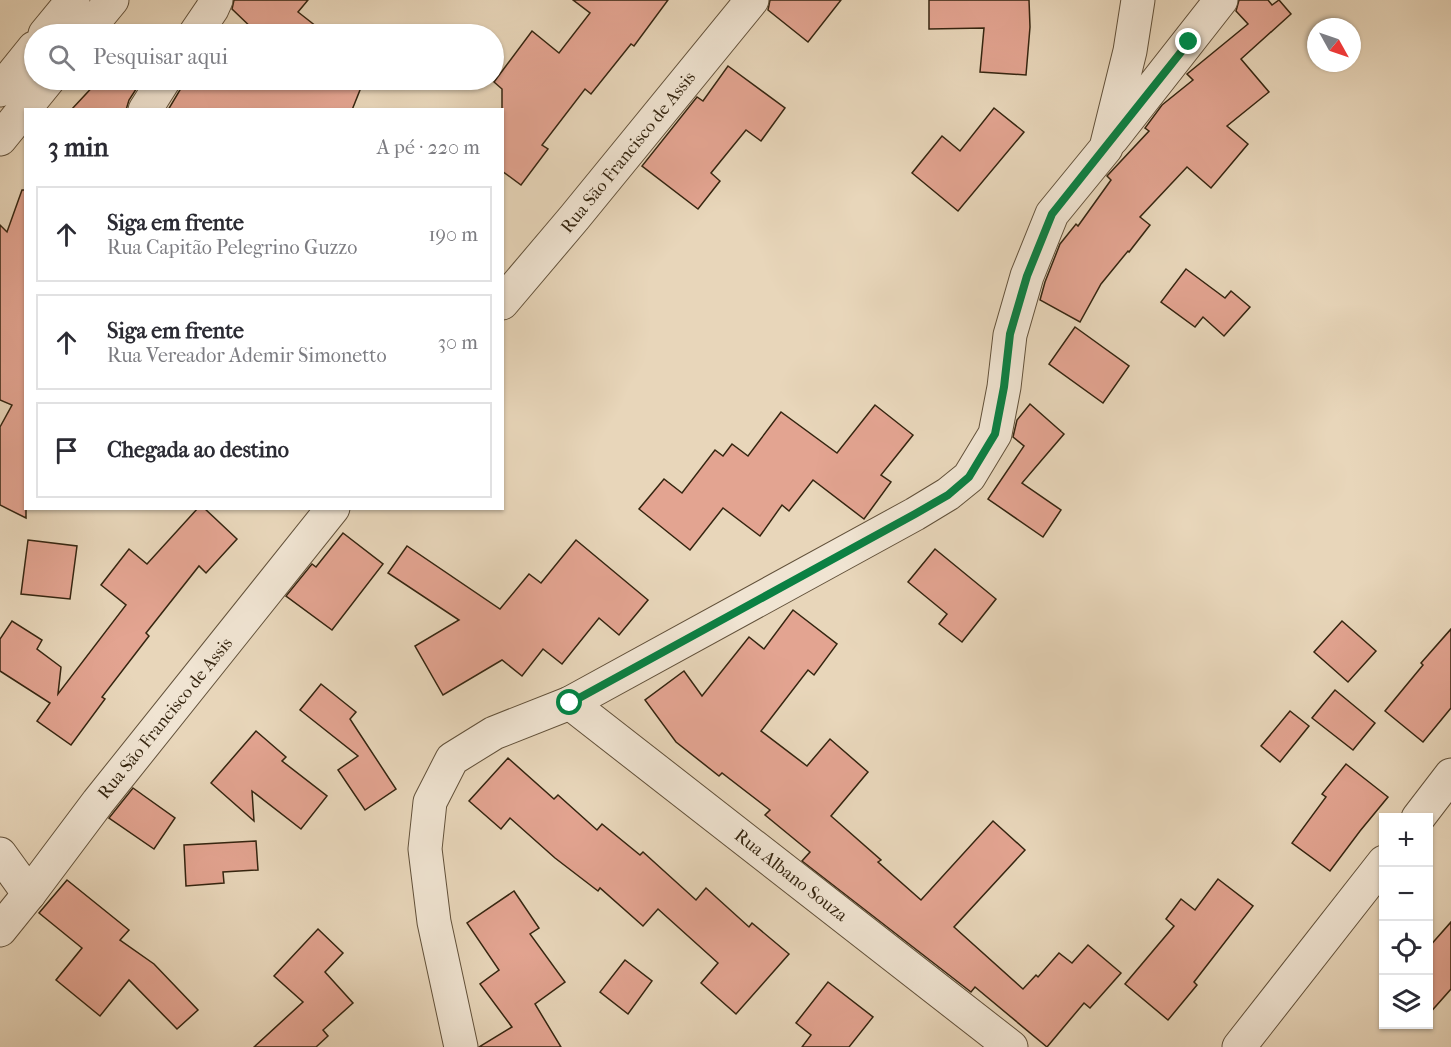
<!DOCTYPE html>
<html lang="pt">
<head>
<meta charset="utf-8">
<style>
  :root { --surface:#fff; --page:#f2f2f3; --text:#2b2b33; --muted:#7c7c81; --line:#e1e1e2 }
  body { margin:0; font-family:"IM FELL French Canon",serif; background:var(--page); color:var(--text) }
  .controls { position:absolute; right:18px; bottom:18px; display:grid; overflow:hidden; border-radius:0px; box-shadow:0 2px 4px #0004 }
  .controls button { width:54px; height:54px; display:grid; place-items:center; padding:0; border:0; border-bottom:2px solid var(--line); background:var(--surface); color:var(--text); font:30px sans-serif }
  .compass { position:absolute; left:1307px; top:18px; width:54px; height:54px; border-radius:50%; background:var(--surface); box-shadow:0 2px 4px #0004; rotate:130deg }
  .stop { position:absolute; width:18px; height:18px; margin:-14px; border:4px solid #0b8043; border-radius:50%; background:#fff }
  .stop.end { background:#0b8043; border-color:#fff; box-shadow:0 2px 6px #0008 }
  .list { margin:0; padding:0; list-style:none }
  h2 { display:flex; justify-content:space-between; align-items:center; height:78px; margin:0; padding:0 24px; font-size:26px }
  h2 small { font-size:20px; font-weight:400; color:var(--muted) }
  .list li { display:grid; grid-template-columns:39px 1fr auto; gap:18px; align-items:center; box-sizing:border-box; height:96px; margin:0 12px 12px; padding:0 12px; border:2px solid var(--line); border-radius:0px }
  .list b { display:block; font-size:22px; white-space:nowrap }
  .list p { margin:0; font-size:20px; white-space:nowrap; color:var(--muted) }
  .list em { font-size:20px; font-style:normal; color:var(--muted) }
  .icon { flex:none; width:33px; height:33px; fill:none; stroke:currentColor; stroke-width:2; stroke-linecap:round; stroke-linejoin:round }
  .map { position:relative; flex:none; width:1451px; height:1047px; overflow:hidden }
  .search { position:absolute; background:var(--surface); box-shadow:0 2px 4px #0004; left:24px; top:24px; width:480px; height:66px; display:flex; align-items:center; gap:15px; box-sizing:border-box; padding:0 21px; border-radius:33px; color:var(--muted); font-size:22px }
  .panel { position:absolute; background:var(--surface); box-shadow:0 2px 4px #0004; left:24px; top:108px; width:480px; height:402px; border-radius:0px }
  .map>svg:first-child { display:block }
  .building { fill:#e3a491; stroke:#352510; stroke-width:1.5 }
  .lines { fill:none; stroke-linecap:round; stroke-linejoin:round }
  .minor-casing { stroke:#62513a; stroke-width:35 }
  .minor { stroke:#f0e4d2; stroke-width:33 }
  .route { stroke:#0b8043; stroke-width:8 }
  .labels { text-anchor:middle; stroke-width:5; stroke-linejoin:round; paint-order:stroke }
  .street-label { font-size:18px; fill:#352510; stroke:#f0e4d2 }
</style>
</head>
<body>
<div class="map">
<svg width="1451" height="1047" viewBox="0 0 1451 1047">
  <rect width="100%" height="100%" fill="#e8d6ba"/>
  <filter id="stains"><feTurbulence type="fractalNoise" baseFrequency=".00333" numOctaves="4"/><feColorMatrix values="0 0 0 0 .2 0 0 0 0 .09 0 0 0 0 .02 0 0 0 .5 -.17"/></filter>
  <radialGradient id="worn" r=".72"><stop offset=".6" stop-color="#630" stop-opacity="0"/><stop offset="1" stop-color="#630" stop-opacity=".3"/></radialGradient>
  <g class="building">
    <polygon points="234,0 308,0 298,12 326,34 258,34 232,9"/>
    <polygon points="573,0 668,0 634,46 631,44 591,94 585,89 542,145 548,149 521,185 502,171 502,89 494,82 532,31 559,53 590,13"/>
    <polygon points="770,0 841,0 808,42 768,10"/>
    <polygon points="929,0 1029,0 1030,27 1026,75 980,72 984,28 929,29"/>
    <polygon points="1239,0 1268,0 1272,5 1279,0 1291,14 1241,59 1269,92 1227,126 1248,144 1211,188 1187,167 1140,217 1150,225 1129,252 1128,251 1101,284 1080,322 1040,300 1045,282 1060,244 1076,224 1078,226 1111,180 1107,176 1149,131 1145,128 1162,105 1193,80 1187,74 1248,24 1236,11"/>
    <polygon points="728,66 785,108 761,141 746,130 711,173 720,181 698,209 642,166 697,97 703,101"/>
    <polygon points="99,80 142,80 129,100 126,110 71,110"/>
    <polygon points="183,80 364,80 352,110 168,110 180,90"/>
    <polygon points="994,108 1024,132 958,211 912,173 942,136 960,151"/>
    <polygon points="22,190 26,190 26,518 0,505 0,427 12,405 0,400 0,225 7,232"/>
    <polygon points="1186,269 1225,298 1231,291 1250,307 1224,336 1203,317 1195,327 1161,302"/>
    <polygon points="1075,327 1129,366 1103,403 1049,364"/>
    <polygon points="1030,404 1064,434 1022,483 1061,510 1043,537 988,499 1024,446 1013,437 1017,420"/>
    <polygon points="875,405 913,435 881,475 891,482 864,519 813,480 789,511 782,505 760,536 723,508 690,550 639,509 664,479 682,493 715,450 723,456 732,444 748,456 781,412 837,453"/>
    <polygon points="198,508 204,508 237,539 206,573 199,566 146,633 149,636 102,697 105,699 71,745 37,721 50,703 0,671 0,639 12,621 42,640 37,649 61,667 58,694 126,605 101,585 129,549 147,564"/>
    <polygon points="343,533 383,564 332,630 286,596 312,564 316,567"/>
    <polygon points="28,540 77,546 70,599 21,594"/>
    <polygon points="576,540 648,600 619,635 599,618 562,664 543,649 522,676 502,660 443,695 415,646 459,620 388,573 407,546 500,609 529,574 541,583"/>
    <polygon points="935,549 996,599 962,642 939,624 947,614 908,582"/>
    <polygon points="793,610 837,644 814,675 808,670 761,731 807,766 830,739 868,772 831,816 881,860 878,862 921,900 993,821 1025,850 954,927 1023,989 1036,975 1038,977 1059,953 1072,963 1088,945 1121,973 1090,1008 1084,1003 1047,1047 975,987 971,992 802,861 810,852 765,815 770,810 722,773 719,776 676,742 645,700 684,671 702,696 749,637 764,649"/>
    <polygon points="1342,621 1376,651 1348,682 1314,652"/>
    <polygon points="1451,629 1451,708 1423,742 1385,711 1423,665 1421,663"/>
    <polygon points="321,684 356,712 350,719 396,789 365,810 338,770 358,756 300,710"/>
    <polygon points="1335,690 1375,723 1353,750 1312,718"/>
    <polygon points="1290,711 1309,726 1280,762 1261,746"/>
    <polygon points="256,731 286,757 282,761 327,796 301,829 252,791 254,821 211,783"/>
    <polygon points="508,758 554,799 558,795 597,830 602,824 640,855 643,852 696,900 706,888 749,927 752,923 789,954 736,1014 701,983 718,963 658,909 643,926 600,888 598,891 555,858 510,818 501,829 469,801"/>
    <polygon points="1346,764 1388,797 1360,831 1330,871 1292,843 1326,797 1322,794"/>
    <polygon points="133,788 175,818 154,849 109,818"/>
    <polygon points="256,841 258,870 223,872 224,883 186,886 184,845"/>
    <polygon points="1218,879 1253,906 1194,982 1197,985 1168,1020 1125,984 1174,926 1166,919 1181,899 1195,910"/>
    <polygon points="67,880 129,930 120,940 154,964 198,1010 177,1029 129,980 100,1016 56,980 82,948 39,913"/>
    <polygon points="514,891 539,928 530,934 565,982 535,1004 561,1047 479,1047 512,1027 480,984 499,970 467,923"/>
    <polygon points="1451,922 1451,989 1428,1015 1428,948"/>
    <polygon points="318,929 343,953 325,972 353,1003 323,1030 328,1036 316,1047 254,1047 303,1002 274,976"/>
    <polygon points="625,960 652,981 628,1014 600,992"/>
    <polygon points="828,982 873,1017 849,1047 802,1047 811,1035 796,1023"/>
  </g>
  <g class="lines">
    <defs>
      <g id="minor">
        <polyline points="45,34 73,0"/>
        <polyline points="84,34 112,0"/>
        <polyline points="195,34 212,9 216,0"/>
        <polyline points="0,90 34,48"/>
        <polyline points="145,110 164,80"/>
        <polyline points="0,139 48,80"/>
        <polyline points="1112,139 1221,0"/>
        <polyline points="502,303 574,218 752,0"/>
        <polyline points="570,703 1011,1047"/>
        <polyline points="1418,818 1451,775"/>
        <polyline points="0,854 29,894"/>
        <polyline points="0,930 29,894 98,802 333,508"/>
        <polyline points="461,1047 434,922 425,849 430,802 452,759 494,733 570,703 915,514 948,494 969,477 995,434 1004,387 1010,335 1027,276 1052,214 1106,148 1130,51 1138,0"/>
        <polyline points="1239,1047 1384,862"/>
      </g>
    </defs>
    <use href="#minor" class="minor-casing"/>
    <use href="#minor" class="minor"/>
  </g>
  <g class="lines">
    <polyline class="route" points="570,703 915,514 948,495 969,477 995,434 1004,387 1010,334 1027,276 1052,214 1189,42"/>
  </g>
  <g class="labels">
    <g class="street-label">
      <text transform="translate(628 152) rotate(-51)" y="6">Rua São Francisco de Assis</text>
      <text transform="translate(165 718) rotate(-51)" y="6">Rua São Francisco de Assis</text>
      <text transform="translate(791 875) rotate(38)" y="6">Rua Albano Souza</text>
    </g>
  </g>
  <rect width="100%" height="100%" filter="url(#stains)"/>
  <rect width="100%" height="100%" fill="url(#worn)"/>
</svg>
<div class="controls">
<button>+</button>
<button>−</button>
<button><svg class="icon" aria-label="locate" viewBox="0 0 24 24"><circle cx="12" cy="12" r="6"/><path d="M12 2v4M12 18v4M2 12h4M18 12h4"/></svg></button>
<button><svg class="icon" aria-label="layers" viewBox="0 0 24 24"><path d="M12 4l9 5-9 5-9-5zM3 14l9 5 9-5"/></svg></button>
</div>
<svg class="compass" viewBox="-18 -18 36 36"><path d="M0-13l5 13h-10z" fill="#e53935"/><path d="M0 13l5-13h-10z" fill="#7c7c81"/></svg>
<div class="stop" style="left:570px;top:703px"></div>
<div class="stop end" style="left:1189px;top:42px"></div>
<div class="search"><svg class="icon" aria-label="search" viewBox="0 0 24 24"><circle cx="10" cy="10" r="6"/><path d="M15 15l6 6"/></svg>Pesquisar aqui</div>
<section class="panel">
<h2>3 min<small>A pé · 220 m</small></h2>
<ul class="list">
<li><svg class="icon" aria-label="ahead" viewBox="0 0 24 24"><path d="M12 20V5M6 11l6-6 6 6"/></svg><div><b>Siga em frente</b><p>Rua Capitão Pelegrino Guzzo</p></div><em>190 m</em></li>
<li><svg class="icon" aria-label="ahead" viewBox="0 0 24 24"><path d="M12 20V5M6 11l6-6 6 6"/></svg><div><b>Siga em frente</b><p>Rua Vereador Ademir Simonetto</p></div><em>30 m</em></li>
<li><svg class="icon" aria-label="arrive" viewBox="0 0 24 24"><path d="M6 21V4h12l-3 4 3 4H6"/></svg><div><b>Chegada ao destino</b></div></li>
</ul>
</section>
</div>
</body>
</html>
